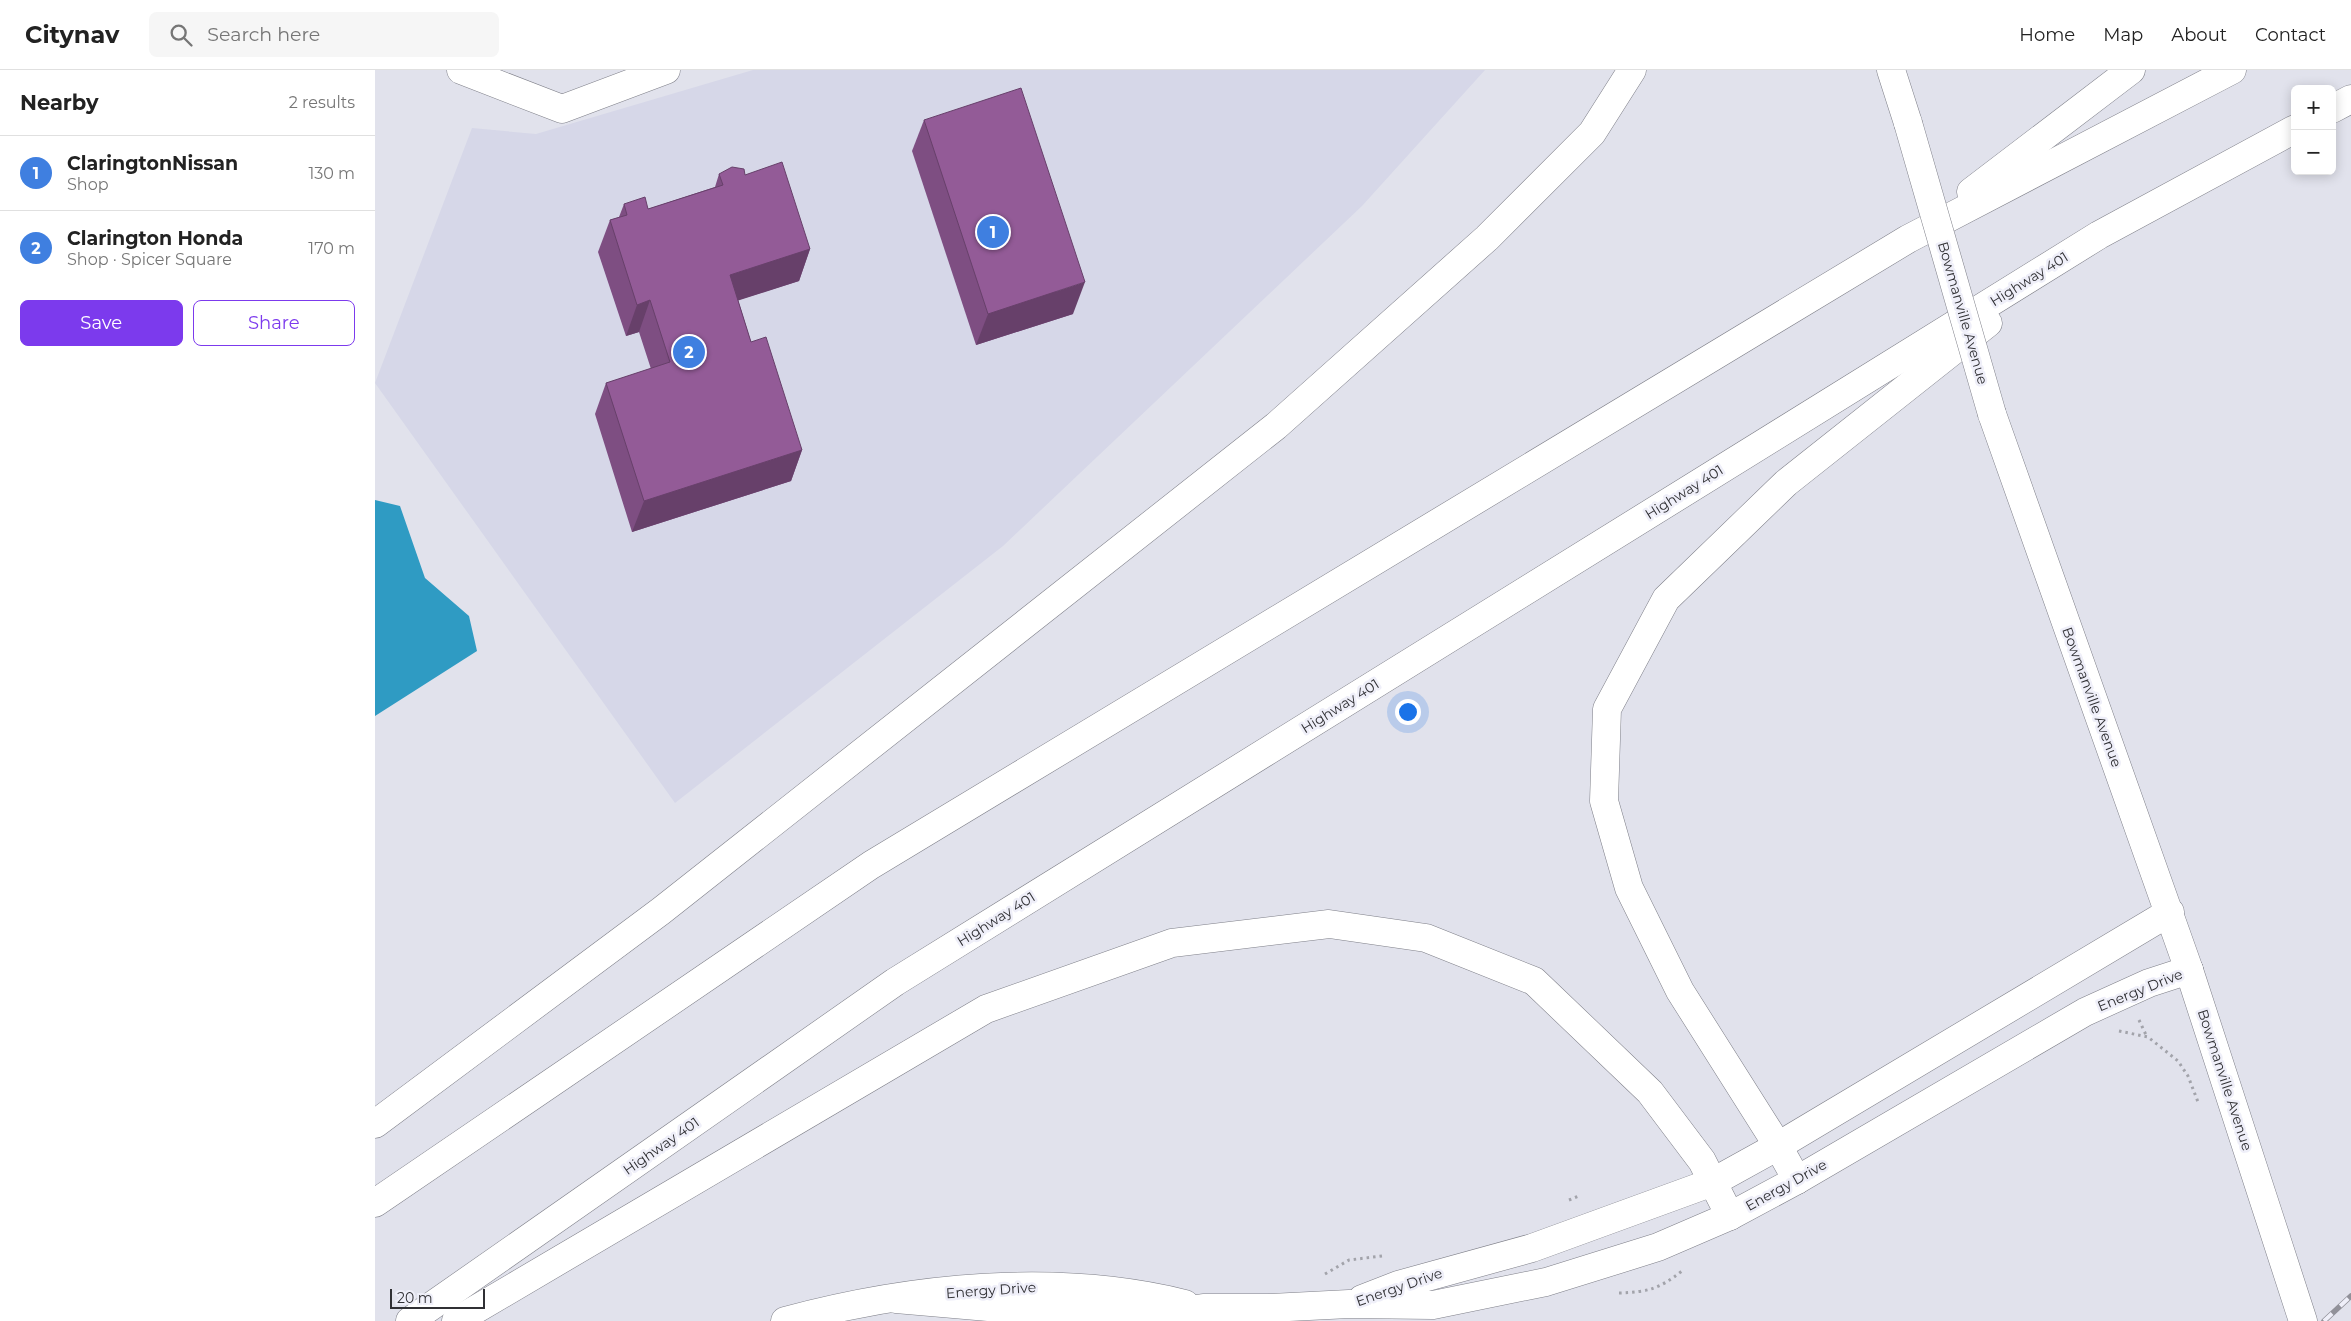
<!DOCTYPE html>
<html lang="en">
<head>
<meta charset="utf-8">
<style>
  :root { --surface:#fff; --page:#f6f6f6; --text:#222; --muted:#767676; --line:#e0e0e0; --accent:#7c3aed }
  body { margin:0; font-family:Montserrat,sans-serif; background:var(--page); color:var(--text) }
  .controls { position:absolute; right:15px; top:15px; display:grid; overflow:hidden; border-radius:8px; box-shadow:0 2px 12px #0003 }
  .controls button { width:45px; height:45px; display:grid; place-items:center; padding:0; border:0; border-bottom:1px solid var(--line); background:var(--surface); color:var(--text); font:25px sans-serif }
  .scale { position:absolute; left:15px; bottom:12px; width:95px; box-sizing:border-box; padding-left:5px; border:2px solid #303034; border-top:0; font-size:14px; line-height:18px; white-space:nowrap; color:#303034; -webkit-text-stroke:4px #efeff9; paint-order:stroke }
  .you { position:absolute; left:1032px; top:641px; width:18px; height:18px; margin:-12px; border:4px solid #fff; border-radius:50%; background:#1a73e8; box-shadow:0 0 0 8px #1a73e833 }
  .badge { display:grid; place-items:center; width:32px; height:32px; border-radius:50%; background:var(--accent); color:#fff; font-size:16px; font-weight:700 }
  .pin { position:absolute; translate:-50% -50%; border:2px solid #fff; box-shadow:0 1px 5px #0006 }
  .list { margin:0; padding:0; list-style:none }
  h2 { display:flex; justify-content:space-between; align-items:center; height:65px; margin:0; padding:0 20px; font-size:21px }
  h2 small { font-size:16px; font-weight:400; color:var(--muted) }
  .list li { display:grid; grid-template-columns:32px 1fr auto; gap:15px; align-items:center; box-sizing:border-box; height:75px; padding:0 20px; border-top:1px solid var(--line) }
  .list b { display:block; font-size:19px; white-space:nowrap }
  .list p { margin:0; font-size:16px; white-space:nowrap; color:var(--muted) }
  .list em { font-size:16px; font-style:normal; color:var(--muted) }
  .actions { display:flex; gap:10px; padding:15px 20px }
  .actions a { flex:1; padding:11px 0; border:1px solid var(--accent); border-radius:8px; text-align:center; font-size:18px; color:var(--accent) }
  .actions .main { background:var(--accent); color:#fff }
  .icon { flex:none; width:28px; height:28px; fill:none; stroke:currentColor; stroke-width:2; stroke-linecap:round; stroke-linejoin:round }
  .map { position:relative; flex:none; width:1976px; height:1251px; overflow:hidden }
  header { display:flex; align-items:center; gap:30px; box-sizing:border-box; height:70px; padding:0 25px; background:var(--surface); border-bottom:1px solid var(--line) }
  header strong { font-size:24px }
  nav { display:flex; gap:28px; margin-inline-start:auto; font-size:18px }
  .search { width:350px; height:45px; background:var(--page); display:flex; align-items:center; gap:12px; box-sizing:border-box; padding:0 18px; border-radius:8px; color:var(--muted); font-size:19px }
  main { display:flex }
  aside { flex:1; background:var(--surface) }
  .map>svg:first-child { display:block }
  .built { fill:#d6d7e8 }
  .water { fill:#2f9bc3 }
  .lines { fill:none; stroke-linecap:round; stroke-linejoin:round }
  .minor-casing { stroke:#7e7f88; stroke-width:29 }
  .tertiary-casing { stroke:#7e7f88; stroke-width:29 }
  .secondary-casing { stroke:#7e7f88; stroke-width:29 }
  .motorway-casing { stroke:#7e7f88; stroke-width:29 }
  .path { stroke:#a2a3aa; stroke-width:3; stroke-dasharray:2.5 4; stroke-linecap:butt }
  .minor { stroke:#fff; stroke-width:28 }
  .tertiary { stroke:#fff; stroke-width:28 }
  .secondary { stroke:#fff; stroke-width:28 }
  .motorway { stroke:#fff; stroke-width:28 }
  .rail-casing { stroke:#919199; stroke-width:5.5 }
  .rail { stroke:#efeff9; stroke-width:4; stroke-dasharray:11; stroke-linecap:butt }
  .secondary-bridge-casing { stroke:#7e7f88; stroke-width:29; stroke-linecap:butt }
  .secondary-bridge { stroke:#fff; stroke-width:28 }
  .wall { fill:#7e4e82 }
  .shaded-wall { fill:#67406a }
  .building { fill:#935b97; stroke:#67406a }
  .labels { text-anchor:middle; stroke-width:5; stroke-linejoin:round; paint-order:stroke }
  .street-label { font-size:14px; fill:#303034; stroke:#efeff9 }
</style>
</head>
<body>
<header>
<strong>Citynav</strong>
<div class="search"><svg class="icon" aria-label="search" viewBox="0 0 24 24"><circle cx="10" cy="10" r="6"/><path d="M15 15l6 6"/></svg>Search here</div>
<nav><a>Home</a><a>Map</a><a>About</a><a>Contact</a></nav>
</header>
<main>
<aside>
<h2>Nearby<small>2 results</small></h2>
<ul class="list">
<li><span class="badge" style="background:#3f7fe0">1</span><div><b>ClaringtonNissan</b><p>Shop</p></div><em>130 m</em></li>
<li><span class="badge" style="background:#3f7fe0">2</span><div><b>Clarington Honda</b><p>Shop · Spicer Square</p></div><em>170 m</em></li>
</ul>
<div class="actions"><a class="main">Save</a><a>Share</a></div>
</aside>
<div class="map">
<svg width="1976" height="1251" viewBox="0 0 1976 1251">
  <rect width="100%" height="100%" fill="#e1e2ec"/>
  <polygon class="built" points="378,0 1110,0 987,136 628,476 300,733 0,313 97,58 161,64"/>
  <polygon class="water" points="0,430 25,436 50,508 94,546 102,581 0,646"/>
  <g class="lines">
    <defs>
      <g id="minor">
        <polyline points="86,0 187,39 291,0"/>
        <polyline points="1814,900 1928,1251"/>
      </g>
      <g id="tertiary">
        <polyline points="521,1229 693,1244 788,1244 828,1238 894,1238 974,1234 1058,1235 1171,1212 1283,1177 1355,1146 1422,1110 1710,942 1774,913 1814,900"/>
        <polyline points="987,1229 1023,1215 1157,1178 1338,1112 1403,1076 1795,842"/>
        <path d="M 410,1251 C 536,1217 682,1202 810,1234"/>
      </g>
      <g id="secondary">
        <polyline points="1516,0 1533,53"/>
        <polyline points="1617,344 1814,900"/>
      </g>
      <g id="motorway">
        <polyline points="1957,39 1976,29"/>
        <polyline points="1596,122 1756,0"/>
        <polyline points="0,1054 286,841 901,356 1112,168 1217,63 1257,0"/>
        <polyline points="1422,1110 1403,1076 1305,921 1254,818 1229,731 1232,639 1291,529 1411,413 1613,253"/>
        <polyline points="0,1133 496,795 1533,169 1857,0"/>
        <polyline points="35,1251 520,912 1724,165 1920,59"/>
        <polyline points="81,1251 611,939 797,873 954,854 1051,868 1159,911 1275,1022 1327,1091 1355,1146"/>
      </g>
    </defs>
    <use href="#minor" class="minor-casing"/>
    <use href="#tertiary" class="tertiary-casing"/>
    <use href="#secondary" class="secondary-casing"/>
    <use href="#motorway" class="motorway-casing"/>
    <g class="path">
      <polyline points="1764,950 1772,967"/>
      <polyline points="1744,961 1773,967 1803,991 1813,1006 1823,1032"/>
      <polyline points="1194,1130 1206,1125"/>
      <polyline points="950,1204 974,1190 1007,1186"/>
      <path d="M 1244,1223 C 1273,1222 1284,1219 1307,1201"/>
    </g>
    <use href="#minor" class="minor"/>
    <use href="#tertiary" class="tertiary"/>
    <use href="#secondary" class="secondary"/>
    <use href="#motorway" class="motorway"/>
    <defs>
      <polyline id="rail" points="1949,1251 1976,1226"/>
    </defs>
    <use href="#rail" class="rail-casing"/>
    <use href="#rail" class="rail"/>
    <defs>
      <polyline id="secondary-bridge" points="1533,53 1617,344"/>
    </defs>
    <use href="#secondary-bridge" class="secondary-bridge-casing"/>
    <use href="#secondary-bridge" class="secondary-bridge"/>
  </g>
  <g class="wall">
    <polygon points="549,50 698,244 601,275 537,81"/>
    <polygon points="344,104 370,105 435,179 424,211 363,230 376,272 427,380 416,411 257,462 220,344 231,313 276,299 264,262 251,266 223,182 235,150 244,147 249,134 273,139 340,117"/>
  </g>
  <g class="shaded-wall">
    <polygon points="435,179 424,211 343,237 355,205"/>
    <polygon points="710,212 698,244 601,275 613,244"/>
    <polygon points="275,230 264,262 251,266 262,235"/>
    <polygon points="427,380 416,411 257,462 269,431"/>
  </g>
  <g class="building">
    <polygon points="646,18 710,212 613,244 549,50"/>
    <polygon points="407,92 435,179 355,205 376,272 391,267 427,380 269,431 231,313 295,292 275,230 262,235 235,150 252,145 249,134 270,127 273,139 348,115 344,104 357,97 369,99 370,105"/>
  </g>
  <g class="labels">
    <g class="street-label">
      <text transform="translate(1654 209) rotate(-32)" y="5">Highway 401</text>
      <text transform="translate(1588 243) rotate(74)" y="5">Bowmanville Avenue</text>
      <text transform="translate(1309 422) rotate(-32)" y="5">Highway 401</text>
      <text transform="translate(1717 627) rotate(70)" y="5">Bowmanville Avenue</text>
      <text transform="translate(965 636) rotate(-32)" y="5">Highway 401</text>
      <text transform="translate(621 849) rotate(-32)" y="5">Highway 401</text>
      <text transform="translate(1765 920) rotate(-22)" y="5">Energy Drive</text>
      <text transform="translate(1850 1010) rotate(72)" y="5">Bowmanville Avenue</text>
      <text transform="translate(286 1076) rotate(-35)" y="5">Highway 401</text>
      <text transform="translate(1411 1115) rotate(-29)" y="5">Energy Drive</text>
      <text transform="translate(1024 1217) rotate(-19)" y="5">Energy Drive</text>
      <text transform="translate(616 1220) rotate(-4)" y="5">Energy Drive</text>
    </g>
  </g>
</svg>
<div class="controls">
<button>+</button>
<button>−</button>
</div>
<div class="scale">20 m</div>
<div class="you"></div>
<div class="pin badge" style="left:618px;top:162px;background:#3f7fe0">1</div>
<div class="pin badge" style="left:314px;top:282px;background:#3f7fe0">2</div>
</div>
</main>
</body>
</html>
